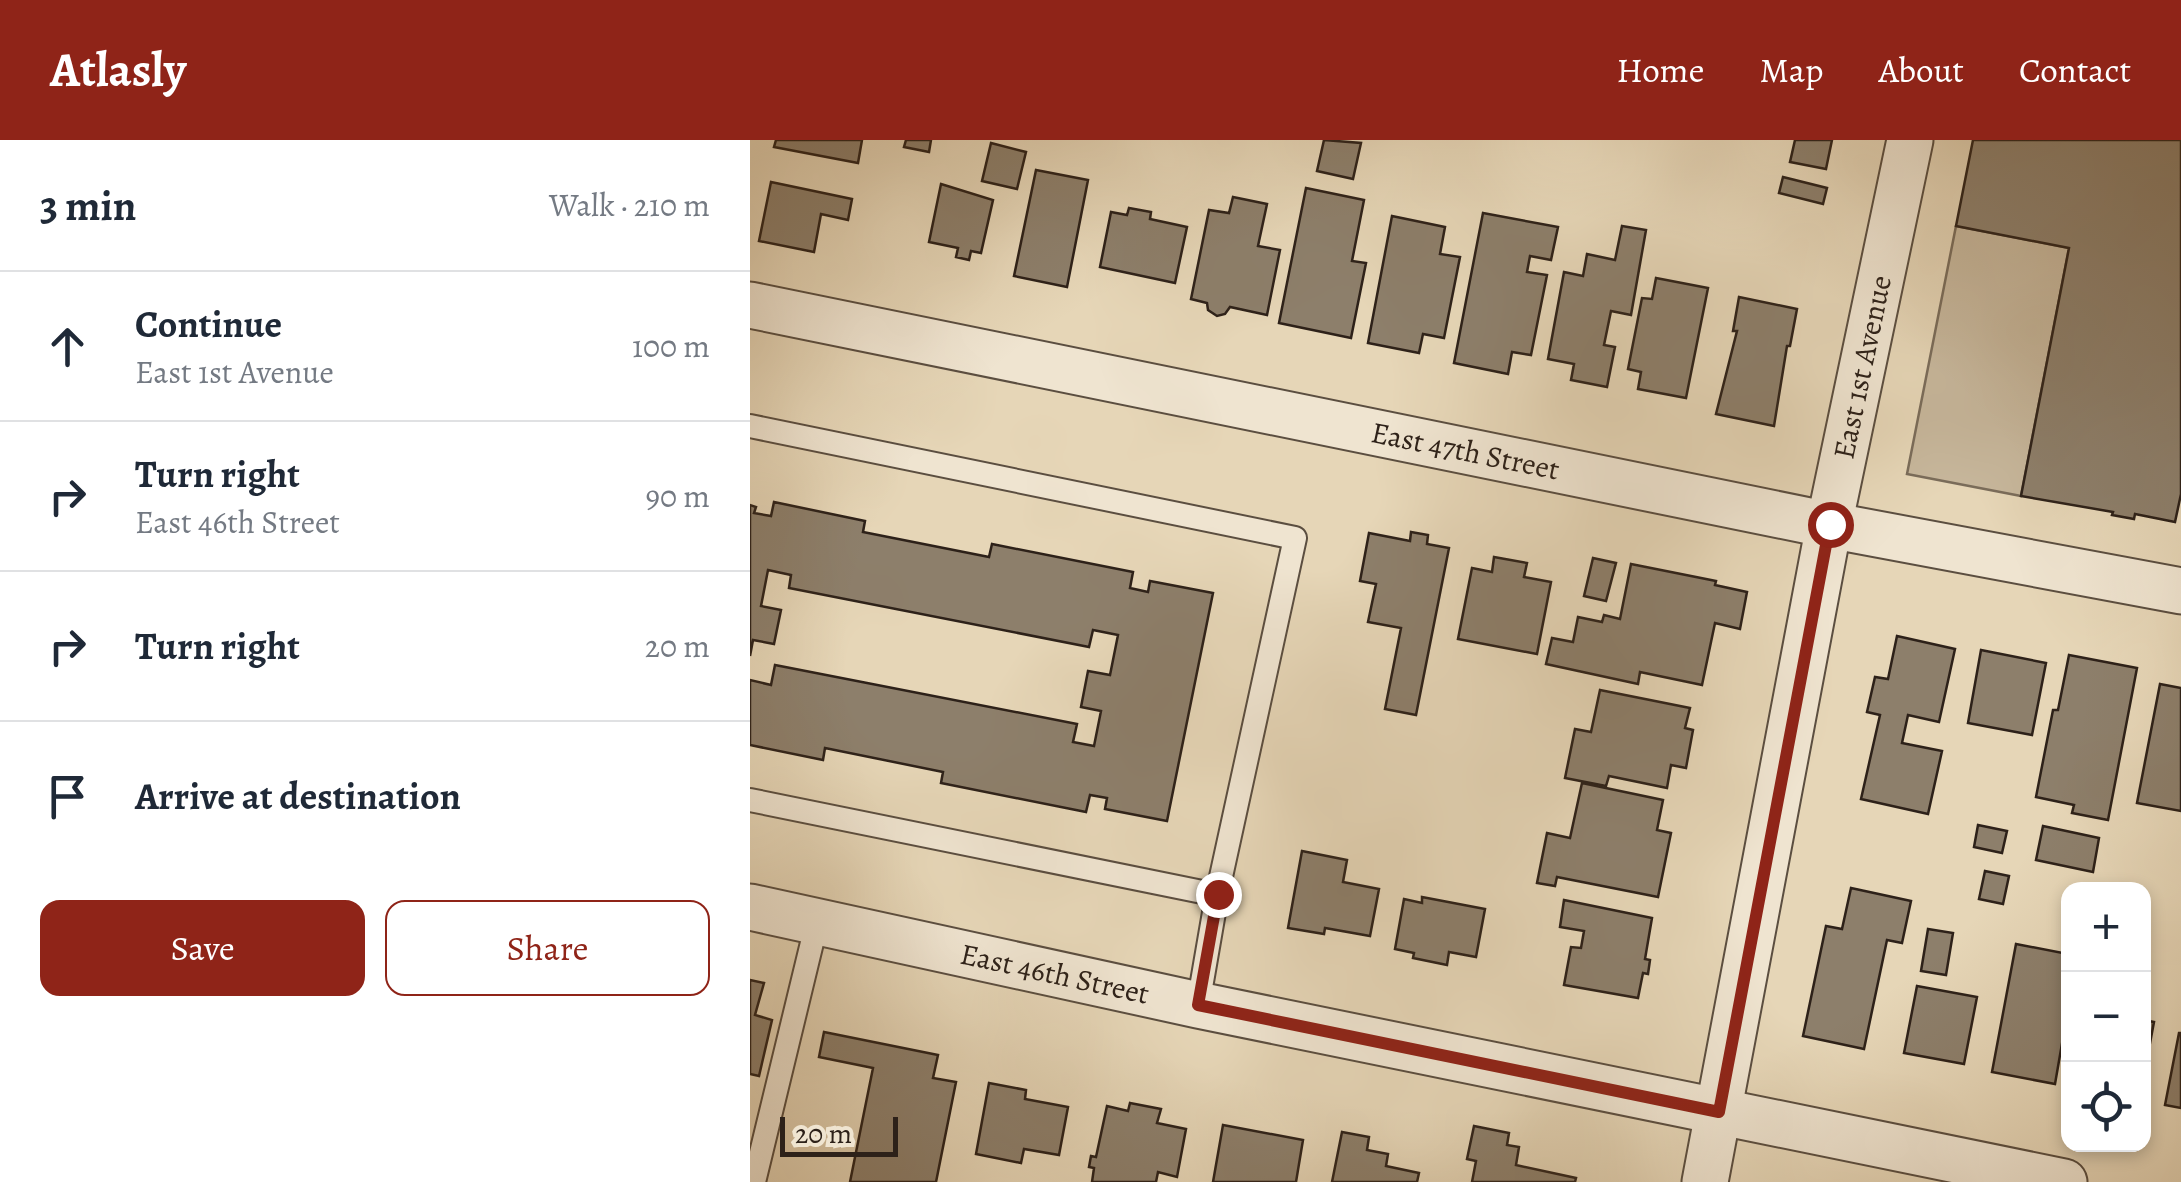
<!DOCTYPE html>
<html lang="en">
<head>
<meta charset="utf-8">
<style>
  :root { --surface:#fff; --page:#f2f2f3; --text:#1f2937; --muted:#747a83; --line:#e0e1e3; --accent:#8f2418 }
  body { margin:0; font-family:Alegreya,serif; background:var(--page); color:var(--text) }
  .controls { position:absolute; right:30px; bottom:30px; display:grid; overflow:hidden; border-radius:20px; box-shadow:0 5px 15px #0003 }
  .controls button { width:90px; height:90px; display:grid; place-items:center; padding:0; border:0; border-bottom:2px solid var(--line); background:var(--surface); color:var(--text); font:50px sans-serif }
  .scale { position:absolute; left:30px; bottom:25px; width:118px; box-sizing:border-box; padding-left:10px; border:5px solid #2d2119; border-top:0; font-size:28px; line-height:35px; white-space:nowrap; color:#2d2119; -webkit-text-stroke:8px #efe4d0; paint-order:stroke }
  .stop { position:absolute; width:30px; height:30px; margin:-22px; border:8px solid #8f2418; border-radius:50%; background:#fff }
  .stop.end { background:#8f2418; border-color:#fff; box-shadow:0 2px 10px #0008 }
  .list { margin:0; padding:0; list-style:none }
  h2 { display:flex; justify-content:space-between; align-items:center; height:130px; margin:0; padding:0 40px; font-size:42px }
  h2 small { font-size:32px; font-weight:400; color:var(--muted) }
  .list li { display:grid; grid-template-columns:65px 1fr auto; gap:30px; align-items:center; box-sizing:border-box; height:150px; padding:0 40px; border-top:2px solid var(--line) }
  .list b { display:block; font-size:38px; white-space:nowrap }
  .list p { margin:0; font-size:32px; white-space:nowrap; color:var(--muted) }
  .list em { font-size:32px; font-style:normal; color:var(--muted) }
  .actions { display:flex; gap:20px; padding:30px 40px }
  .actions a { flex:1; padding:22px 0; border:2px solid var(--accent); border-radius:20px; text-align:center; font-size:35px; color:var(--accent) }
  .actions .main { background:var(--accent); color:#fff }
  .icon { flex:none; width:55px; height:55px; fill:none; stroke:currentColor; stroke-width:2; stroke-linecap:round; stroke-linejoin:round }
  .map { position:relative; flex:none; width:1431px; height:1042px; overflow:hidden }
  header { display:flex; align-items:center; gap:60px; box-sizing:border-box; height:140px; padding:0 50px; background:var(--accent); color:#fff }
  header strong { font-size:48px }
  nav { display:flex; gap:55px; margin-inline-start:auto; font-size:35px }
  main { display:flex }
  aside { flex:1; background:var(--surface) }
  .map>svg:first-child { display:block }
  .green { fill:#c7b79c; stroke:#7a6c5a; stroke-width:2.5 }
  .building { fill:#8d7f6b; stroke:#2d2119; stroke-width:2.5 }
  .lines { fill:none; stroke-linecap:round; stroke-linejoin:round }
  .service-casing { stroke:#5b4e40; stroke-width:26 }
  .minor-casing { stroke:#5b4e40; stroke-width:49 }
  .service { stroke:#efe4d0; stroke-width:22 }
  .minor { stroke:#efe4d0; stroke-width:45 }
  .route { stroke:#8f2418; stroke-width:12 }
  .labels { text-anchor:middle; stroke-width:9; stroke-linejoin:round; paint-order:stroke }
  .street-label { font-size:30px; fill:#2d2119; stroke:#efe4d0 }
</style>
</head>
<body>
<header>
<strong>Atlasly</strong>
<nav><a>Home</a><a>Map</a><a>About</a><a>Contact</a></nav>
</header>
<main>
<aside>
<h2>3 min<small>Walk · 210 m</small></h2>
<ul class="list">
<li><svg class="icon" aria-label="ahead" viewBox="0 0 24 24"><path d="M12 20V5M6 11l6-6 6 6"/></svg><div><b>Continue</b><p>East 1st Avenue</p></div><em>100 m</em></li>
<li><svg class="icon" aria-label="right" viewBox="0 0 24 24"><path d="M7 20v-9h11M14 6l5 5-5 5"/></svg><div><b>Turn right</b><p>East 46th Street</p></div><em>90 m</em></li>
<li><svg class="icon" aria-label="right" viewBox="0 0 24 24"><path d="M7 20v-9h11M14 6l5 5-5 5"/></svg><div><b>Turn right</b></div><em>20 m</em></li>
<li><svg class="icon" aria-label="arrive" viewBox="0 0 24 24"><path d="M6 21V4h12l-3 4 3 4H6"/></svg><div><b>Arrive at destination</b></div></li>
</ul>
<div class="actions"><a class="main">Save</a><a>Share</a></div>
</aside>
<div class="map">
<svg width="1431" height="1042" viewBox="0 0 1431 1042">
  <rect width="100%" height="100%" fill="#e6d6b7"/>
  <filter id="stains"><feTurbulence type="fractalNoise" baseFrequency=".002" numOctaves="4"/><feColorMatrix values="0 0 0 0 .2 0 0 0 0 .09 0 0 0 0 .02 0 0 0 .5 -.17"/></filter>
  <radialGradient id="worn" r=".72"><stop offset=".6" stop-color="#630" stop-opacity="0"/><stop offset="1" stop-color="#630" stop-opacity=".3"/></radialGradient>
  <polygon class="green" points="1206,86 1319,108 1271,356 1157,334"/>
  <g class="building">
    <polygon points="26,0 112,0 108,23 24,7"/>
    <polygon points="156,0 181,0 179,12 154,7"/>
    <polygon points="574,0 611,3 603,39 567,31"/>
    <polygon points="1045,0 1082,0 1076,29 1040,22"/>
    <polygon points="1223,0 1431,0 1431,354 1425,382 1385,374 1384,379 1362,375 1363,372 1271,356 1319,108 1206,86"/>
    <polygon points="241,3 276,12 267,49 232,41"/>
    <polygon points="286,30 338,40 317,147 264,136"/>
    <polygon points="1033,37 1077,48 1073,64 1029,53"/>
    <polygon points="21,42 102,59 98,80 71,74 64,112 9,101"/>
    <polygon points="191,44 243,60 231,113 221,111 219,120 206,117 208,108 179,102"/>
    <polygon points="556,48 614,60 602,121 616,123 601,198 529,183"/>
    <polygon points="483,57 517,64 508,106 530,110 517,175 480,167 475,174 467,176 458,170 457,163 441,159 459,70 479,73"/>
    <polygon points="379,68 401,72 400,79 437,87 425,143 350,127 361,72 377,75"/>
    <polygon points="733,73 808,87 801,120 780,116 777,132 797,135 781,215 762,212 758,234 704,223"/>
    <polygon points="642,76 695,87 690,114 710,117 694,198 673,194 669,213 618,203"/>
    <polygon points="872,86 896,90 881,175 861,171 854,205 865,207 857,247 821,240 824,224 798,219 814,132 833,136 837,114 865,120"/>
    <polygon points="906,138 958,148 936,258 888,249 891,232 878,229 892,158 902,159"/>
    <polygon points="989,157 1047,169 1040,206 1037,206 1024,286 966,274 987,191 983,191"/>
    <polygon points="24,362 115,381 113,392 239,417 242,404 383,432 380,448 398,452 400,441 463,453 417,681 355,669 357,658 340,655 336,672 191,643 193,632 75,608 73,620 0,605 0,540 21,545 25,525 327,584 323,602 344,606 351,571 331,567 338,531 360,535 368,495 343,490 339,507 39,448 41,435 18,430 11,466 31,470 24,504 3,500 0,516 0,365 6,367 4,373 21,376"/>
    <polygon points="661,392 678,395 677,404 699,408 666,575 635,569 651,488 618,482 626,444 610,441 619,393 660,401"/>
    <polygon points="744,417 777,423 774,437 801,442 787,514 708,499 722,428 742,432"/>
    <polygon points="843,418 866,423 856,461 834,456"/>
    <polygon points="881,424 966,441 965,445 997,452 990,489 965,483 952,545 890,532 888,544 796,524 802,498 823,502 828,477 852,482 854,475 870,479"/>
    <polygon points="1147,496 1205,509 1189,582 1158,575 1152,603 1192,611 1178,674 1111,659 1130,575 1117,572 1125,537 1138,539"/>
    <polygon points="1231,510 1296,523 1282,595 1218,583"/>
    <polygon points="1319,515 1387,528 1358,680 1322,673 1324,665 1286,657 1303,570 1308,570"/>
    <polygon points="1410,544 1431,548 1431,671 1387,663"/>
    <polygon points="850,550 940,568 935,588 943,590 936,628 921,625 917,648 859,636 856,646 815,638 825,589 841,592"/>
    <polygon points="832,643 913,660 907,690 921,693 908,757 807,737 805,746 787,743 797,693 820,698"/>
    <polygon points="1228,685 1257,691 1252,713 1224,707"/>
    <polygon points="1293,686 1349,698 1343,732 1286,720"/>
    <polygon points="552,711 597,720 593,742 629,749 620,796 575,788 574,794 538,788"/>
    <polygon points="1235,731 1259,736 1253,764 1229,759"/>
    <polygon points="1101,748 1161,761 1152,803 1137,800 1114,909 1053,896 1076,786 1092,789"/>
    <polygon points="672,757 735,769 726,817 699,812 697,825 663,818 664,813 645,809 654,759 672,763"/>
    <polygon points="814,760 902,778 895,819 900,820 898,834 893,833 888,858 814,845 821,807 831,808 834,791 810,787"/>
    <polygon points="1178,789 1203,793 1196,835 1171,831"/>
    <polygon points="1266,804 1318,814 1318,869 1305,944 1242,932"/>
    <polygon points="0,840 14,843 5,875 22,880 9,936 0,934"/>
    <polygon points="1167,846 1227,857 1214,924 1154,913"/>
    <polygon points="1394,880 1404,882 1394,935"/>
    <polygon points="74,892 188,915 183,938 206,942 186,1042 100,1042 123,928 69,917"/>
    <polygon points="1429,893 1431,893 1431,968 1415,965"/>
    <polygon points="239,943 276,950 275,959 318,967 309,1015 274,1009 271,1023 226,1014"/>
    <polygon points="380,963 411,969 407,983 436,989 427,1037 408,1032 406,1042 342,1042 344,1028 339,1027 341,1016 346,1017 357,966 378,971"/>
    <polygon points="473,985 553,1000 546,1042 463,1042"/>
    <polygon points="724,986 759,993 757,1005 769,1007 766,1025 826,1038 825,1042 722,1042 726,1021 717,1019"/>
    <polygon points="592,992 619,997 617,1010 638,1014 636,1026 669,1033 667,1042 582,1042"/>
  </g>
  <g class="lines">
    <defs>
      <g id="service">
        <polyline points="0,286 545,398 467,755 0,660"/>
        <polyline points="448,865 467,755"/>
        <polyline points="4,1042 67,782"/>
      </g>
      <g id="minor">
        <path id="s1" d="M 0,165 L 1079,385 L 1431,451"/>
        <path id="s2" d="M 0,767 L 448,865 L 1314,1042"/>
        <path id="s3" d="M 955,1042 L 1079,385 L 1160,0"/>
      </g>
    </defs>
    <use href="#service" class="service-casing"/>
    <use href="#minor" class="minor-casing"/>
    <use href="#service" class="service"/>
    <use href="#minor" class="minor"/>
  </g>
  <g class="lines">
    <polyline class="route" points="468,754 448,865 969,972 1080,384"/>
  </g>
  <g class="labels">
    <g class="street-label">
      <text dy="10" stroke="none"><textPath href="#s3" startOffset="830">East 1st Avenue</textPath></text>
      <text dy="10" stroke="none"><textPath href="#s1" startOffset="730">East 47th Street</textPath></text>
      <text dy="10" stroke="none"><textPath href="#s2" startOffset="312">East 46th Street</textPath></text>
    </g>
  </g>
  <rect width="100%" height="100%" filter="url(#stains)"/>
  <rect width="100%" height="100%" fill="url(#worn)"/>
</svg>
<div class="controls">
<button>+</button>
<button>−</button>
<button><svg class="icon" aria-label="locate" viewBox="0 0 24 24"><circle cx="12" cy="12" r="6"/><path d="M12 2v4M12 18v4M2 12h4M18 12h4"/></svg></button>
</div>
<div class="scale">20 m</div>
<div class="stop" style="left:1080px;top:384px"></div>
<div class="stop end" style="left:468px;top:754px"></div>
</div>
</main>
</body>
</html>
